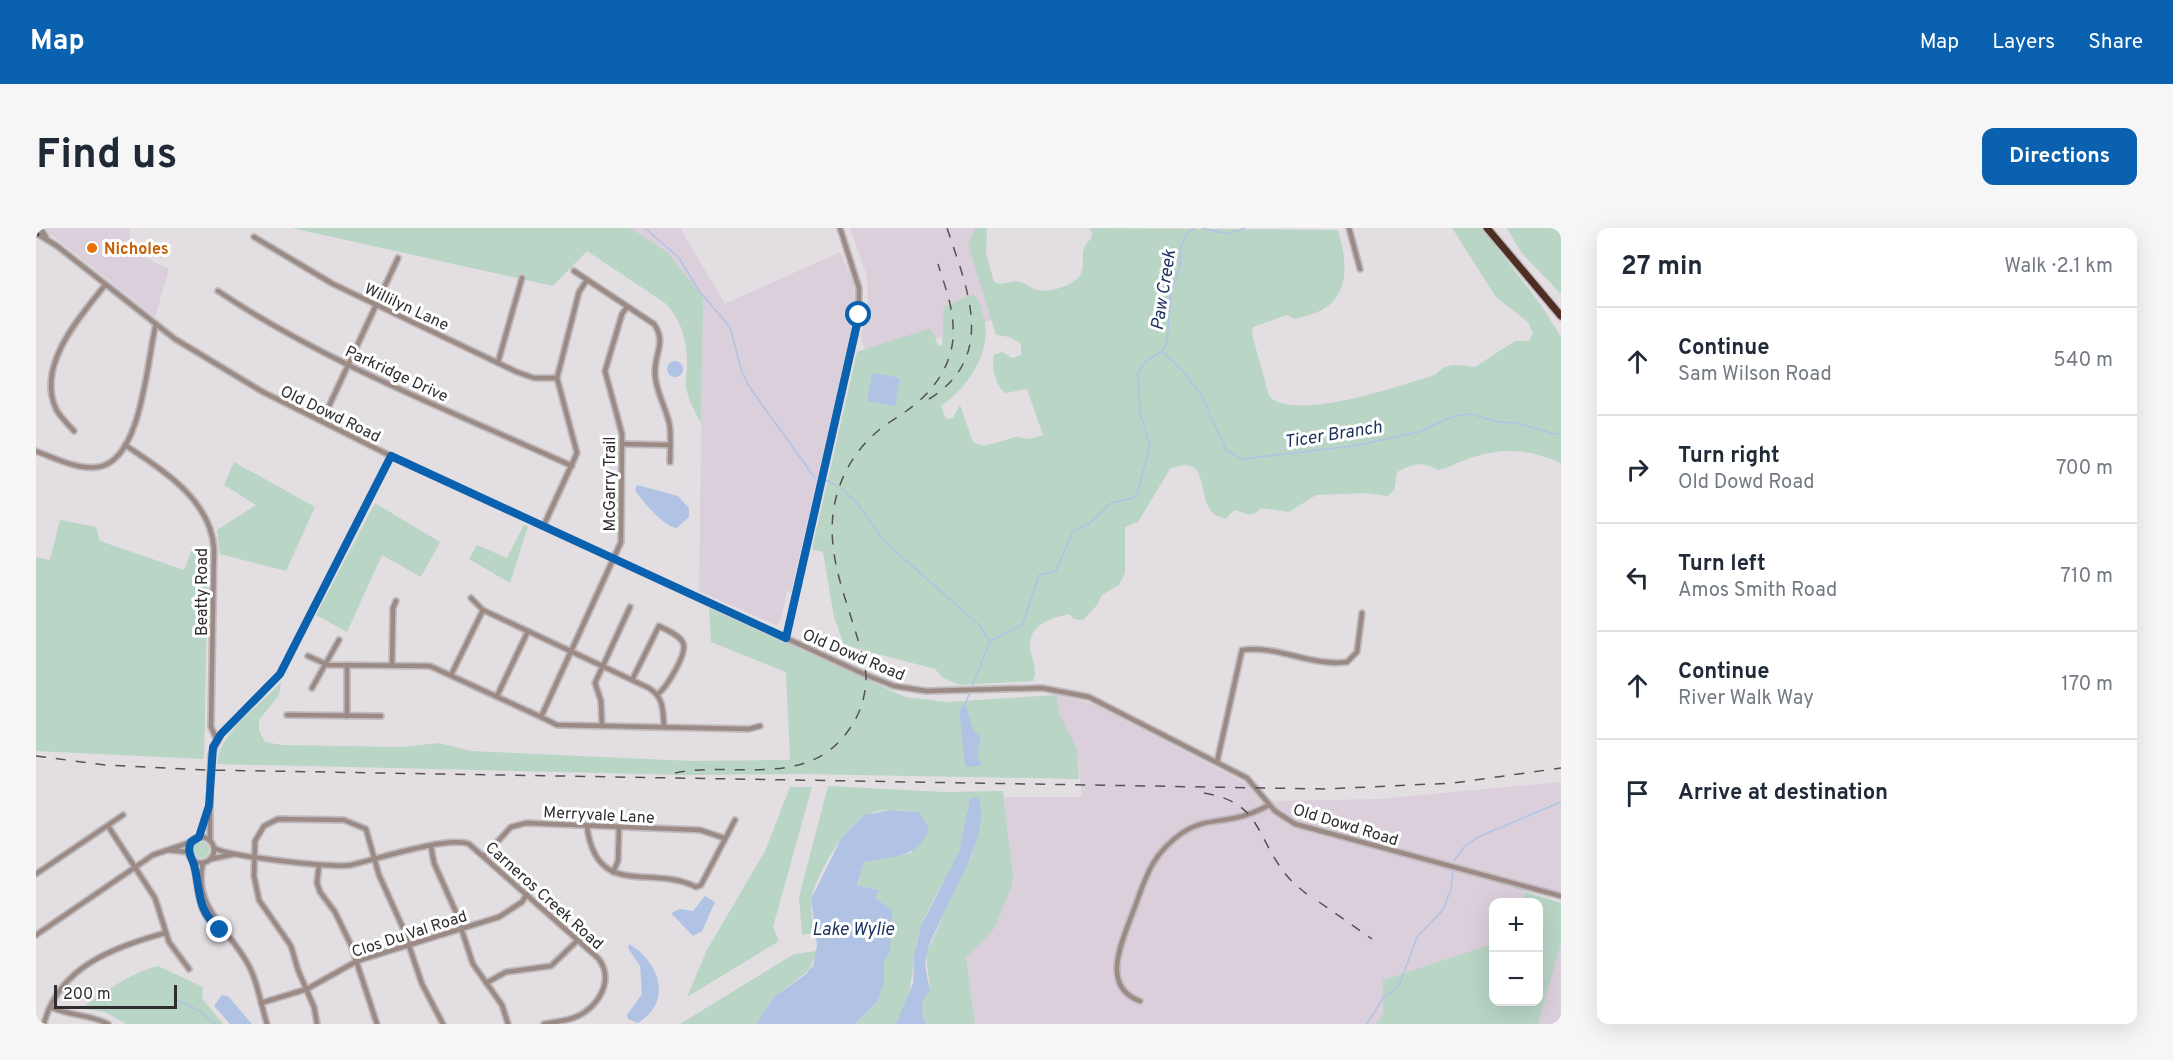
<!DOCTYPE html>
<html lang="en">
<head>
<meta charset="utf-8">
<style>
  :root { --surface:#fff; --page:#f6f6f7; --text:#1f2937; --muted:#747a83; --line:#e0e1e3; --accent:#0961af }
  body { margin:0; font-family:Overpass,sans-serif; background:var(--page); color:var(--text) }
  .controls { position:absolute; right:18px; bottom:18px; display:grid; overflow:hidden; border-radius:12px; box-shadow:0 6px 24px #0002 }
  .controls button { width:54px; height:54px; display:grid; place-items:center; padding:0; border:0; border-bottom:2px solid var(--line); background:var(--surface); color:var(--text); font:30px sans-serif }
  .scale { position:absolute; left:18px; bottom:15px; width:123px; box-sizing:border-box; padding-left:6px; border:3px solid #2f2d2f; border-top:0; font-size:16px; line-height:21px; white-space:nowrap; color:#2f2d2f; -webkit-text-stroke:4px #fff; paint-order:stroke }
  .stop { position:absolute; width:18px; height:18px; margin:-14px; border:4px solid #0961af; border-radius:50%; background:#fff }
  .stop.end { background:#0961af; border-color:#fff; box-shadow:0 2px 6px #0008 }
  .list { margin:0; padding:0; list-style:none }
  h2 { display:flex; justify-content:space-between; align-items:center; height:78px; margin:0; padding:0 24px; font-size:26px }
  h2 small { font-size:20px; font-weight:400; color:var(--muted) }
  .list li { display:grid; grid-template-columns:39px 1fr auto; gap:18px; align-items:center; box-sizing:border-box; height:108px; padding:0 24px; border-top:2px solid var(--line) }
  .list b { display:block; font-size:22px; white-space:nowrap }
  .list p { margin:0; font-size:20px; white-space:nowrap; color:var(--muted) }
  .list em { font-size:20px; font-style:normal; color:var(--muted) }
  .icon { flex:none; width:33px; height:33px; fill:none; stroke:currentColor; stroke-width:2; stroke-linecap:round; stroke-linejoin:round }
  .map { position:relative; flex:none; width:1525px; height:796px; overflow:hidden; border-radius:12px }
  header { display:flex; align-items:center; gap:36px; box-sizing:border-box; height:84px; padding:0 30px; background:var(--accent); color:#fff }
  header strong { font-size:28px }
  nav { display:flex; gap:33px; margin-inline-start:auto; font-size:21px }
  .intro { display:flex; align-items:center; justify-content:space-between; box-sizing:border-box; height:144px; padding:0 36px }
  h1 { margin:0; font-size:42px }
  .button { padding:15px 27px; border-radius:12px; background:var(--accent); color:#fff; font-size:21px; font-weight:700 }
  main { display:flex; gap:36px; padding:0 36px }
  aside { flex:1; background:var(--surface); border-radius:12px; box-shadow:0 6px 24px #0002 }
  .map>svg:first-child { display:block }
  .built { fill:#dacfda }
  .green { fill:#b8d5c6 }
  .water { fill:#b0c3e5 }
  .lines { fill:none; stroke-linecap:round; stroke-linejoin:round }
  .stream { stroke:#b0c3e5; stroke-width:1.5 }
  .minor-casing { stroke:#bfbbbe; stroke-width:8 }
  .major-casing { stroke:#bfbbbe; stroke-width:8 }
  .highway-casing { stroke:#bfbbbe; stroke-width:10 }
  .minor { stroke:#9c8a85; stroke-width:4.5 }
  .major { stroke:#63453c; stroke-width:5 }
  .highway { stroke:#4e2d23; stroke-width:7 }
  .rail { stroke:#545254; stroke-width:1.5; stroke-dasharray:10 10; stroke-linecap:butt }
  .minor-bridge-casing { stroke:#bfbbbe; stroke-width:8; stroke-linecap:butt }
  .minor-bridge { stroke:#9c8a85; stroke-width:4.5 }
  .route { stroke:#0961af; stroke-width:8 }
  .food-dot { fill:#e8710a; stroke:#fff; stroke-width:2 }
  .labels { text-anchor:middle; stroke-width:6; stroke-linejoin:round; paint-order:stroke }
  .food-label { font-size:16px; font-weight:bold; fill:#c56008; stroke:#fff; text-anchor:start }
  .street-label { font-size:16px; fill:#2f2d2f; stroke:#fff }
  .water-label { font-size:18px; font-style:italic; fill:#1b325e; stroke:#fff }
</style>
</head>
<body>
<header>
<strong>Map</strong>
<nav><a>Map</a><a>Layers</a><a>Share</a></nav>
</header>
<div class="intro"><h1>Find us</h1><a class="button">Directions</a></div>
<main>
<div class="map">
<svg width="1525" height="796" viewBox="0 0 1525 796">
  <rect width="100%" height="100%" fill="#e3dee2"/>
  <g class="built">
    <polygon points="7,0 93,0 94,23 133,41 119,89"/>
    <polygon points="594,0 644,0 689,76 804,24 817,54 820,70 818,93 755,364 751,363 744,394 740,397 663,363 667,69"/>
    <polygon points="814,0 943,0 934,12 959,91 833,133 825,109 832,74 831,48"/>
    <polygon points="1021,467 1057,476 1081,488 1209,555 1237,573 1343,571 1525,554 1525,664 1490,655 1486,674 1458,674 1457,716 1347,752 1347,786 1339,796 939,796 930,730 958,701 977,648 968,569 1046,569 1041,521 1023,485"/>
    <polygon points="1525,715 1525,796 1502,796 1517,738"/>
  </g>
  <g class="green">
    <path d="M 256,0 L 594,0 L 631,24 L 667,69 L 665,195 C 659,184 653,173 650,160 C 649,153 651,144 651,136 C 651,113 646,92 629,75 L 551,23 L 517,58 Z"/>
    <path d="M 939,0 L 951,0 L 950,25 L 958,54 C 967,59 976,51 985,54 C 991,56 996,61 1002,62 C 1010,64 1022,61 1029,58 C 1061,45 1036,26 1055,11 L 1056,5 L 1053,0 L 1302,2 C 1310,30 1316,65 1286,82 C 1278,86 1268,88 1259,91 L 1251,87 L 1217,99 L 1216,106 L 1233,168 C 1259,195 1365,157 1399,147 C 1411,133 1422,137 1439,139 L 1479,113 L 1493,113 L 1497,105 L 1492,94 L 1460,69 L 1416,0 L 1446,0 L 1505,77 L 1525,109 L 1525,235 C 1496,222 1469,219 1438,229 C 1426,232 1415,239 1403,242 C 1385,233 1378,235 1361,244 L 1358,262 L 1352,268 L 1330,265 L 1280,267 L 1253,284 L 1225,280 C 1216,291 1210,285 1198,282 L 1190,291 C 1186,289 1180,288 1177,285 C 1160,268 1175,224 1134,241 L 1102,294 L 1089,299 L 1089,345 L 1083,357 L 1066,367 L 1061,377 L 1047,392 L 1038,391 L 1033,386 C 1012,391 989,398 995,425 C 998,437 1001,442 997,453 L 924,457 L 907,450 L 899,441 L 808,417 L 798,389 L 787,324 L 776,321 L 821,124 L 892,101 L 897,104 L 902,118 L 906,117 L 908,79 L 937,66 C 944,72 945,79 947,87 C 958,121 933,159 905,178 L 910,191 L 917,190 L 924,177 L 937,214 L 948,218 L 980,209 L 993,211 L 1007,207 L 991,161 L 969,165 C 959,157 955,138 958,127 L 966,124 L 976,130 L 985,127 L 985,116 L 974,109 L 960,107 L 932,17 Z"/>
    <polygon points="1471,0 1525,0 1525,66 1485,24"/>
    <polygon points="198,234 279,279 250,343 184,326 181,302 220,277 188,257"/>
    <polygon points="339,275 404,314 385,349 346,327 311,404 280,387"/>
    <polygon points="24,292 60,299 64,313 148,342 156,322 172,334 168,531 0,523 0,329 14,332"/>
    <polygon points="488,297 492,298 474,355 433,331 441,317 471,330"/>
    <path d="M 673,380 L 869,469 L 911,474 L 1021,467 L 1023,485 L 1041,521 L 1043,551 L 769,546 L 651,547 L 181,536 C 184,502 223,479 245,454 L 243,467 L 223,492 L 223,503 L 229,514 L 246,517 L 366,519 L 403,515 L 435,523 L 656,533 L 754,532 L 750,444 L 675,414 Z"/>
    <path d="M 792,558 L 909,564 L 967,563 L 977,648 L 975,660 L 958,701 L 930,730 L 939,796 L 890,796 C 885,782 883,774 894,761 L 890,727 L 924,648 L 936,627 L 945,588 L 942,570 L 934,570 C 929,588 930,607 923,624 C 912,650 894,673 885,699 C 873,731 881,766 860,796 L 819,796 L 841,774 L 848,755 L 848,734 L 854,723 L 854,706 L 846,675 L 839,670 L 843,662 L 821,657 L 828,634 L 875,625 L 883,584 C 868,583 848,579 833,586 C 809,596 785,640 777,664 C 773,677 776,692 779,705 L 766,707 L 763,669 Z"/>
    <polygon points="754,559 776,559 737,699 743,713 651,769 671,722 729,623"/>
    <circle cx="165" cy="622" r="8"/>
    <polygon points="1489,664 1525,675 1525,715 1502,796 1339,796 1347,786 1347,752 1457,716 1458,774 1502,774 1502,674 1486,674"/>
    <polygon points="781,723 773,742 738,769 720,796 644,796 758,726"/>
    <path d="M 122,738 L 167,759 L 166,770 L 187,796 L 90,796 L 69,784 L 49,781 L 50,777 C 71,762 97,744 122,738 Z"/>
  </g>
  <g class="water">
    <circle cx="639" cy="141" r="8"/>
    <polygon points="836,145 864,150 859,178 831,173"/>
    <path d="M 601,257 L 642,268 L 653,280 L 653,289 L 641,300 C 628,299 606,273 599,262 Z"/>
    <polygon points="929,475 937,502 945,510 941,526 945,538 929,539 924,490 924,482"/>
    <path d="M 934,570 L 942,570 C 959,606 902,686 891,725 C 887,736 892,751 894,762 C 883,774 885,782 890,796 L 860,796 L 877,755 L 878,726 L 885,698 L 923,624 Z"/>
    <path d="M 855,582 L 883,584 L 893,600 C 884,630 855,629 828,634 L 821,657 L 843,662 L 839,670 L 856,682 L 854,723 L 848,734 L 848,755 L 841,774 L 819,796 L 720,796 L 738,769 L 770,746 L 777,738 L 781,717 L 775,671 L 806,609 L 828,587 Z"/>
    <polygon points="669,668 679,674 666,703 657,708 635,685 644,681 657,683"/>
    <path d="M 593,716 C 624,734 637,773 602,795 L 592,791 L 591,787 L 606,766 L 604,738 L 592,720 Z"/>
    <polygon points="186,767 192,768 216,796 194,796 178,778"/>
  </g>
  <g class="lines">
    <g class="stream">
      <polyline points="609,0 643,30 663,63 694,99 705,141 712,157 779,250"/>
      <polyline points="1166,0 1192,6 1209,0"/>
      <polyline points="1126,123 1146,142 1166,168 1190,222 1206,231 1317,218 1383,204 1418,188 1435,186 1462,194 1481,195 1518,206 1525,205"/>
      <polyline points="790,252 799,257"/>
      <polyline points="805,260 821,275 848,313 944,398 953,413"/>
      <polyline points="936,459 954,413 986,397 1003,347 1020,343 1037,303 1054,295 1075,275 1097,270 1101,266 1114,218 1104,184 1102,145 1109,134 1126,123 1131,115 1135,64 1144,40 1145,18 1151,5 1159,0"/>
      <polyline points="929,476 934,464"/>
      <polyline points="1418,633 1428,619 1442,609 1525,574"/>
      <polyline points="139,771 164,783 179,796"/>
      <polyline points="1331,796 1347,770 1363,758 1381,709 1407,682 1415,661 1417,643"/>
    </g>
    <defs>
      <g id="minor">
        <polyline points="4,0 10,9"/>
        <polyline points="1313,0 1324,41"/>
        <polyline points="0,5 21,18 139,111 227,164 355,228 830,447 858,458 890,463 1006,460 1053,469 1211,550 1239,583 1259,596 1525,668"/>
        <polyline points="218,9 297,56 481,144 498,150 521,150"/>
        <path d="M 538,43 L 618,96 C 631,114 618,126 619,145 C 619,164 632,182 634,200 C 635,211 634,223 634,234"/>
        <path d="M 182,63 C 287,134 420,185 536,238"/>
        <polyline points="591,79 586,86 569,143 586,206 585,314 505,489 521,497 713,501 724,498"/>
        <polyline points="462,134 486,50"/>
        <polyline points="286,193 362,30"/>
        <path d="M 38,203 C 32,196 24,189 20,181 C 0,137 44,89 69,57"/>
        <polyline points="586,216 634,217"/>
        <path d="M 89,217 C 126,242 175,271 178,321 L 175,499 L 181,512"/>
        <path d="M 0,223 C 18,230 42,242 62,239 C 106,233 111,131 120,96"/>
        <polyline points="508,297 541,225 521,150 543,64 551,52"/>
        <path d="M 435,370 L 447,382 L 613,460 C 628,470 627,482 628,499"/>
        <polyline points="750,410 823,87 823,60 804,0"/>
        <polyline points="272,428 292,437 394,438 505,489"/>
        <polyline points="311,437 311,488"/>
        <polyline points="356,437 357,380 360,373"/>
        <polyline points="415,447 447,382"/>
        <path d="M 596,452 L 623,398 C 630,402 644,407 647,415 C 652,425 630,460 622,466"/>
        <polyline points="276,460 303,412"/>
        <polyline points="461,468 492,403"/>
        <polyline points="251,487 345,488"/>
        <polyline points="566,498 565,473 559,455 594,379"/>
        <polyline points="175,527 185,506 244,446 355,228"/>
        <path d="M 1181,534 L 1206,422 C 1242,417 1276,439 1311,434 L 1321,424 L 1326,385"/>
        <polyline points="174,554 174,612"/>
        <polyline points="72,598 119,670 133,714 153,741"/>
        <path d="M 551,599 C 561,672 616,636 660,659 L 665,657 L 699,592"/>
        <circle cx="165" cy="622" r="13"/>
        <polyline points="163,609 172,580"/>
        <polyline points="395,619 398,635 419,682 437,736 466,777 472,796"/>
        <path d="M 178,620 C 195,629 296,640 315,637 C 341,631 411,608 433,616 L 562,730 C 580,752 561,782 537,790 C 528,793 518,794 508,796"/>
        <polyline points="131,622 152,624"/>
        <polyline points="448,628 475,599 490,595 664,602 688,610"/>
        <polyline points="175,631 198,626"/>
        <path d="M 157,632 C 163,657 159,691 188,704"/>
        <path d="M 167,635 C 156,679 195,703 213,738 C 222,755 225,777 231,796"/>
        <polyline points="283,637 281,655 284,664 299,684 315,717 341,796"/>
        <polyline points="577,644 582,633 583,600"/>
        <polyline points="0,646 87,587"/>
        <polyline points="0,707 117,627 155,614"/>
        <polyline points="450,755 470,744 515,738 542,712"/>
        <path d="M 1104,773 C 1065,759 1085,716 1095,689 C 1109,654 1112,629 1146,605 C 1163,593 1179,594 1199,590 C 1209,588 1224,582 1233,577"/>
        <polyline points="225,775 271,761 321,733 463,689 486,674 491,666"/>
        <path d="M 14,779 C 33,788 54,786 72,796"/>
        <path d="M 8,796 C 22,739 78,719 129,705"/>
        <polyline points="281,796 278,779 262,742 255,718 223,672 218,648 219,613 228,598 242,591 308,592 330,601 343,647 367,700 386,756 407,796"/>
      </g>
      <polyline id="major" points="0,6 1,6"/>
      <polyline id="highway" points="1451,0 1525,88"/>
    </defs>
    <use href="#minor" class="minor-casing"/>
    <use href="#major" class="major-casing"/>
    <use href="#highway" class="highway-casing"/>
    <use href="#minor" class="minor"/>
    <use href="#major" class="major"/>
    <use href="#highway" class="highway"/>
    <g class="rail">
      <path d="M 893,171 C 962,128 931,61 911,0"/>
      <polyline points="0,528 69,537 169,542 1289,561 1418,555 1525,540"/>
      <path d="M 639,545 C 698,533 771,561 812,503 C 825,485 830,468 830,447 C 821,388 786,335 799,274 C 805,246 821,220 843,202 C 851,195 861,190 869,184 C 898,164 920,134 917,97 C 916,75 908,56 902,36"/>
      <path d="M 1168,565 C 1222,574 1219,603 1245,640 C 1252,651 1262,659 1272,667"/>
      <polyline points="1283,674 1336,711"/>
    </g>
    <defs>
      <polyline id="minor-bridge" points="174,554 175,527"/>
    </defs>
    <use href="#minor-bridge" class="minor-bridge-casing"/>
    <use href="#minor-bridge" class="minor-bridge"/>
  </g>
  <g class="lines">
    <path class="route" d="M 184,702 C 161,681 165,668 159,641 C 157,630 150,625 155,614 L 163,609 L 173,578 L 177,519 L 185,506 L 244,446 L 355,228 L 750,410 L 823,87"/>
  </g>
  <circle class="food-dot" cx="56" cy="20" r="6"/>
  <g class="labels">
    <g class="food-label">
      <text x="68" y="26">Nicholes</text>
    </g>
    <g class="street-label">
      <text transform="translate(371 78) rotate(25)" y="6">Willilyn Lane</text>
      <text transform="translate(361 145) rotate(25)" y="6">Parkridge Drive</text>
      <text transform="translate(295 185) rotate(26)" y="6">Old Dowd Road</text>
      <text transform="translate(573 256) rotate(-90)" y="6">McGarry Trail</text>
      <text transform="translate(165 364) rotate(-90)" y="6">Beatty Road</text>
      <text transform="translate(818 426) rotate(23)" y="6">Old Dowd Road</text>
      <text transform="translate(563 586) rotate(3)" y="6">Merryvale Lane</text>
      <text transform="translate(1310 596) rotate(17)" y="6">Old Dowd Road</text>
      <text transform="translate(509 667) rotate(42)" y="6">Carneros Creek Road</text>
      <text transform="translate(373 705) rotate(-18)" y="6">Clos Du Val Road</text>
    </g>
    <g class="water-label">
      <text transform="translate(1127 62) rotate(-81)" y="6">Paw Creek</text>
      <text transform="translate(1297 206) rotate(-9)" y="6">Ticer Branch</text>
      <text x="817" y="707">Lake Wylie</text>
    </g>
  </g>
</svg>
<div class="controls">
<button>+</button>
<button>−</button>
</div>
<div class="scale">200 m</div>
<div class="stop" style="left:823px;top:87px"></div>
<div class="stop end" style="left:184px;top:702px"></div>
</div>
<aside>
<h2>27 min<small>Walk · 2.1 km</small></h2>
<ul class="list">
<li><svg class="icon" aria-label="ahead" viewBox="0 0 24 24"><path d="M12 20V5M6 11l6-6 6 6"/></svg><div><b>Continue</b><p>Sam Wilson Road</p></div><em>540 m</em></li>
<li><svg class="icon" aria-label="right" viewBox="0 0 24 24"><path d="M7 20v-9h11M14 6l5 5-5 5"/></svg><div><b>Turn right</b><p>Old Dowd Road</p></div><em>700 m</em></li>
<li><svg class="icon" aria-label="left" viewBox="0 0 24 24"><path d="M17 20v-9H6M10 6l-5 5 5 5"/></svg><div><b>Turn left</b><p>Amos Smith Road</p></div><em>710 m</em></li>
<li><svg class="icon" aria-label="ahead" viewBox="0 0 24 24"><path d="M12 20V5M6 11l6-6 6 6"/></svg><div><b>Continue</b><p>River Walk Way</p></div><em>170 m</em></li>
<li><svg class="icon" aria-label="arrive" viewBox="0 0 24 24"><path d="M6 21V4h12l-3 4 3 4H6"/></svg><div><b>Arrive at destination</b></div></li>
</ul>
</aside>
</main>
</body>
</html>
